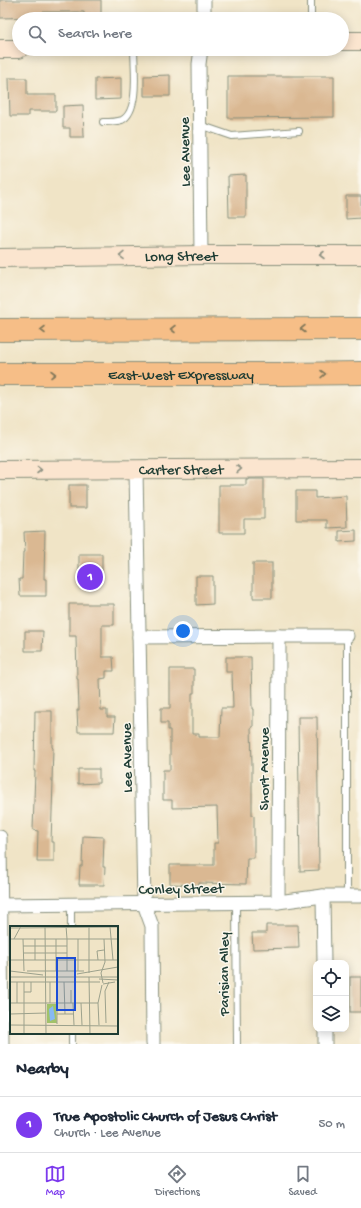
<!DOCTYPE html>
<html lang="en">
<head>
<meta charset="utf-8">
<style>
  :root { --surface:#fff; --page:#f6f6f7; --text:#1f2937; --muted:#747a83; --line:#e0e1e3; --accent:#7c3aed }
  body { margin:0; font-family:"Gochi Hand",sans-serif; background:var(--page); color:var(--text) }
  .controls { position:absolute; right:12px; bottom:12px; display:grid; overflow:hidden; border-radius:8px; box-shadow:0 2px 10px #0003 }
  .controls button { width:36px; height:36px; display:grid; place-items:center; padding:0; border:0; border-bottom:1px solid var(--line); background:var(--surface); color:var(--text); font:20px sans-serif }
  .you { position:absolute; left:183px; top:631px; width:14px; height:14px; margin:-10px; border:3px solid #fff; border-radius:50%; background:#1a73e8; box-shadow:0 0 0 6px #1a73e833 }
  .badge { display:grid; place-items:center; width:26px; height:26px; border-radius:50%; background:var(--accent); color:#fff; font-size:13px; font-weight:700 }
  .pin { position:absolute; translate:-50% -50%; border:2px solid #fff; box-shadow:0 1px 4px #0006 }
  .list { margin:0; padding:0; list-style:none }
  h2 { display:flex; justify-content:space-between; align-items:center; height:52px; margin:0; padding:0 16px; font-size:17px }
  h2 small { font-size:13px; font-weight:400; color:var(--muted) }
  .list li { display:grid; grid-template-columns:26px 1fr auto; gap:12px; align-items:center; box-sizing:border-box; height:56px; padding:0 16px; border-top:1px solid var(--line) }
  .list b { display:block; font-size:15px; white-space:nowrap }
  .list p { margin:0; font-size:13px; white-space:nowrap; color:var(--muted) }
  .list em { font-size:13px; font-style:normal; color:var(--muted) }
  .icon { flex:none; width:22px; height:22px; fill:none; stroke:currentColor; stroke-width:2; stroke-linecap:round; stroke-linejoin:round }
  .map { position:relative; flex:none; width:361px; height:1044px; overflow:hidden }
  .search { position:absolute; background:var(--surface); box-shadow:0 2px 10px #0003; left:12px; right:12px; top:12px; height:44px; display:flex; align-items:center; gap:10px; box-sizing:border-box; padding:0 14px; border-radius:22px; color:var(--muted); font-size:15px }
  .sheet { height:108px; background:var(--surface) }
  nav { display:flex; justify-content:space-around; align-items:center; box-sizing:border-box; height:56px; border-top:1px solid var(--line); background:var(--surface); font-size:11px; color:var(--muted) }
  nav a { display:grid; justify-items:center; gap:2px }
  nav .on { color:var(--accent) }
  .map>svg:first-child { display:block }
  .building { fill:#dab892 }
  .lines { fill:none; stroke-linecap:round; stroke-linejoin:round }
  .lane-casing { stroke:#88907d; stroke-width:8 }
  .street-casing { stroke:#88907d; stroke-width:15 }
  .secondary-casing { stroke:#88907d; stroke-width:20 }
  .highway-casing { stroke:#88907d; stroke-width:24 }
  .lane { stroke:#fff; stroke-width:6 }
  .street { stroke:#fff; stroke-width:13 }
  .secondary { stroke:#fbe5cf; stroke-width:18 }
  .highway { stroke:#f6be87; stroke-width:22 }
  .oneway { stroke:#8d9182 }
  .oneway2 { stroke:#807759 }
  .labels { text-anchor:middle; stroke-width:3; stroke-linejoin:round; paint-order:stroke }
  .street-label { font-size:15px; fill:#1f3d34; stroke:#fbf7ec }
  .inset-road { fill:none; stroke:#9ca18c; stroke-width:1 }
  .view { fill:#1d4ed8; fill-opacity:0.15; stroke:#1d4ed8; stroke-width:2 }
  .inset-edge { fill:none; stroke:#1f3d34; stroke-width:2 }
</style>
</head>
<body>
<div class="map">
<svg width="361" height="1044" viewBox="0 0 361 1044">
  <rect width="100%" height="100%" fill="#fbf7ec"/>
  <filter id="ink" filterUnits="userSpaceOnUse"><feTurbulence type="fractalNoise" baseFrequency=".025" numOctaves="2"/><feDisplacementMap in="SourceGraphic" scale="8" xChannelSelector="R" yChannelSelector="G"/><feConvolveMatrix kernelMatrix="1 2 1 2 8 2 1 2 1" color-interpolation-filters="sRGB"/></filter>
  <filter id="wash" filterUnits="userSpaceOnUse"><feTurbulence type="fractalNoise" baseFrequency=".012" numOctaves="4" result="noise"/><feDisplacementMap in="SourceGraphic" scale="16" xChannelSelector="R" yChannelSelector="G"/><feGaussianBlur stdDeviation="0.9" result="paint"/><feColorMatrix in="noise" values="0 0 0 0 0 0 0 0 0 0 0 0 0 0 0 0 0 1.4 0 .05"/><feComposite in="paint" operator="in"/></filter>
  <g filter="url(#wash)">
    <rect width="100%" height="100%" fill="#f0e4c6"/>
    <g id="blocks">
      <g class="building">
        <polygon points="0,0 101,0 101,19 84,19 84,12 42,12 42,17 0,18"/>
        <polygon points="170,75 170,96 144,96 144,76"/>
        <polygon points="228,76 334,76 334,117 228,118"/>
        <polygon points="9,78 27,78 27,95 56,95 56,111 28,111 28,116 10,116"/>
        <polygon points="121,78 121,99 95,100 95,79"/>
        <polygon points="83,105 84,137 70,137 70,128 63,128 63,106"/>
        <polygon points="246,175 246,217 229,217 228,176"/>
        <polygon points="346,196 361,196 361,218 346,219"/>
        <polygon points="246,479 264,479 264,519 244,519 244,533 219,533 219,485 246,485"/>
        <rect x="69" y="485" width="17" height="23"/>
        <polygon points="296,491 315,491 315,498 346,496 347,527 327,528 327,520 296,520"/>
        <polygon points="356,530 356,541 339,542 339,531"/>
        <polygon points="45,531 44,579 46,579 46,596 20,596 19,579 22,579 23,552 25,552 24,532"/>
        <rect x="79" y="554" width="23" height="18"/>
        <rect x="253" y="563" width="19" height="35"/>
        <polygon points="196,576 213,576 213,604 196,605"/>
        <polygon points="69,604 114,604 114,625 102,625 102,657 113,657 114,671 106,671 106,678 100,679 101,710 107,710 107,717 115,717 114,732 78,732 77,710 79,710 78,679 77,679 76,636 69,636"/>
        <polygon points="25,631 43,631 42,651 25,651"/>
        <polygon points="226,657 251,657 252,709 253,709 253,727 251,727 252,765 252,815 254,815 254,858 247,858 246,884 199,883 199,885 170,884 170,865 214,865 214,843 218,843 217,807 172,808 172,800 163,800 163,770 170,770 170,730 168,730 168,723 161,723 161,708 170,708 170,669 194,669 194,693 192,693 192,734 199,734 199,737 220,737 221,708 233,708 232,672 226,672"/>
        <polygon points="35,711 52,711 52,747 53,748 52,781 53,781 51,842 54,842 54,862 37,862 38,831 33,830 35,771 34,771"/>
        <polygon points="298,717 317,717 319,870 300,871"/>
        <polygon points="78,769 99,769 99,783 78,784"/>
        <polygon points="83,836 104,837 103,867 105,867 104,885 79,885 80,866 82,866"/>
        <polygon points="266,925 298,925 299,948 253,949 252,933 266,933"/>
        <rect x="350" y="977" width="11" height="35"/>
      </g>
    </g>
  </g>
  <g filter="url(#ink)">
    <use href="#blocks" fill-opacity="0" stroke="#88907d" stroke-width="1"/>
    <g class="lines">
      <defs>
        <g id="lane">
          <polyline points="311,0 311,19"/>
          <path d="M 103,122 C 109,122 116,122 122,120 C 140,111 134,66 134,49"/>
          <polyline points="200,125 232,136 299,131"/>
          <polyline points="347,896 347,636"/>
          <polyline points="236,903 237,1044"/>
          <polyline points="71,904 71,927"/>
          <polyline points="72,1033 72,1044"/>
        </g>
        <g id="street">
          <polyline points="204,0 204,19"/>
          <polyline points="201,49 199,64 201,255"/>
          <polyline points="136,470 144,904 152,926 153,1044"/>
          <polyline points="139,637 279,636 347,636"/>
          <polyline points="0,837 2,1044"/>
          <polyline points="323,896 324,963"/>
          <polyline points="278,902 279,636"/>
          <polyline points="0,905 278,902 323,896 361,896"/>
          <polyline points="325,1029 325,1044"/>
        </g>
        <g id="secondary">
          <polyline points="342,41 361,41"/>
          <polyline points="0,49 19,49"/>
          <path id="s1" d="M 0,258 L 201,255 L 361,255"/>
          <path id="s2" d="M 0,470 L 361,468"/>
        </g>
        <g id="highway">
          <polyline points="0,330 361,329"/>
          <path id="s3" d="M 0,374 L 284,374 L 361,373"/>
        </g>
      </defs>
      <use href="#lane" class="lane-casing"/>
      <use href="#street" class="street-casing"/>
      <use href="#secondary" class="secondary-casing"/>
      <use href="#highway" class="highway-casing"/>
      <use href="#lane" class="lane"/>
      <use href="#street" class="street"/>
      <use href="#secondary" class="secondary"/>
      <use href="#highway" class="highway"/>
    </g>
    <defs><path id="oneway-chevron" d="M-2-3.5L2.5 0L-2 3.5" fill="none" stroke-width="1.6" stroke-linecap="round" stroke-linejoin="round"/></defs>
    <g class="oneway">
      <use href="#oneway-chevron" transform="translate(322 255) rotate(180)"/>
      <use href="#oneway-chevron" transform="translate(122 256) rotate(179)"/>
      <use href="#oneway-chevron" transform="translate(239 469) rotate(-1)"/>
      <use href="#oneway-chevron" transform="translate(39 470)"/>
    </g>
    <g class="oneway2">
      <use href="#oneway-chevron" transform="translate(173 329) rotate(180)"/>
      <use href="#oneway-chevron" transform="translate(303 329) rotate(180)"/>
      <use href="#oneway-chevron" transform="translate(43 330) rotate(180)"/>
      <use href="#oneway-chevron" transform="translate(53 374)"/>
      <use href="#oneway-chevron" transform="translate(323 374) rotate(-1)"/>
    </g>
  </g>
  <g class="labels">
    <g class="street-label">
      <text transform="translate(184 152) rotate(-91)" y="5">Lee Avenue</text>
      <text dy="5" stroke="none"><textPath href="#s1" startOffset="181">Long Street</textPath></text>
      <text dy="5" stroke="none"><textPath href="#s3" startOffset="181">East-West Expressway</textPath></text>
      <text dy="5" stroke="none"><textPath href="#s2" startOffset="181">Carter Street</textPath></text>
      <text transform="translate(126 758) rotate(-91)" y="5">Lee Avenue</text>
      <text transform="translate(263 769) rotate(-90)" y="5">Short Avenue</text>
      <text transform="translate(181 888) rotate(-1)" y="5">Conley Street</text>
      <text transform="translate(223 974) rotate(-90)" y="5">Parisian Alley</text>
    </g>
  </g>
  <g transform="translate(10 926)">
    <rect width="108" height="108" fill="#f0e4c6"/>
    <path d="M 37,78 L 46,78 L 47,97 L 37,97 Z" fill="#a1c26a"/>
    <path d="M 43,80 L 45,93 L 40,95 L 39,83 Z" fill="#87b9f3"/>
    <path class="inset-road" d="M 35,0 L 36,108M 56,0 L 57,13M 79,0 L 79,47M 100,1 L 103,34M 0,2 L 108,1M 0,13 L 108,13M 4,13 L 11,0M 13,13 L 14,45M 25,13 L 25,34M 46,13 L 46,45M 57,13 L 57,45M 68,13 L 68,45M 13,20 L 57,20M 13,27 L 57,27M 0,34 L 108,34M 88,34 L 87,25 L 94,24M 0,45 L 33,49M 17,45 L 74,45M 67,48 L 108,41M 0,51 L 108,51M 79,51 L 80,108M 89,53 L 108,54M 0,56 L 90,56M 7,56 L 7,77M 14,56 L 14,108M 40,56 L 40,77M 47,56 L 47,98M 54,56 L 55,88M 93,57 L 91,47 L 95,36 L 94,13M 93,58 L 105,56M 14,66 L 21,66 L 21,56M 0,77 L 88,77M 61,77 L 61,64M 63,77 L 64,99M 71,77 L 72,99M 88,77 L 89,99M 88,77 L 92,59M 0,88 L 36,87M 47,88 L 64,88M 96,97 L 95,65 L 99,56M 0,99 L 108,100"/>
    <path class="view" d="M 47,32 L 65,32 L 65,84 L 47,84 Z"/>
    <rect width="108" height="108" class="inset-edge"/>
  </g>
</svg>
<div class="controls">
<button><svg class="icon" aria-label="locate" viewBox="0 0 24 24"><circle cx="12" cy="12" r="6"/><path d="M12 2v4M12 18v4M2 12h4M18 12h4"/></svg></button>
<button><svg class="icon" aria-label="layers" viewBox="0 0 24 24"><path d="M12 4l9 5-9 5-9-5zM3 14l9 5 9-5"/></svg></button>
</div>
<div class="you"></div>
<div class="pin badge" style="left:90px;top:577px">1</div>
<div class="search"><svg class="icon" aria-label="search" viewBox="0 0 24 24"><circle cx="10" cy="10" r="6"/><path d="M15 15l6 6"/></svg>Search here</div>
</div>
<section class="sheet">
<h2>Nearby<small></small></h2>
<ul class="list">
<li><span class="badge">1</span><div><b>True Apostolic Church of Jesus Christ</b><p>Church · Lee Avenue</p></div><em>50 m</em></li>
</ul>
</section>
<nav>
<a class="on"><svg class="icon" aria-label="map" viewBox="0 0 24 24"><path d="M3 6l6-2 6 2 6-2v14l-6 2-6-2-6 2zM9 4v14M15 6v14"/></svg>Map</a>
<a><svg class="icon" aria-label="directions" viewBox="0 0 24 24"><path d="M12 3l9 9-9 9-9-9zM9 14v-3h6M13 9l2 2-2 2"/></svg>Directions</a>
<a><svg class="icon" aria-label="saved" viewBox="0 0 24 24"><path d="M7 4h10v16l-5-4-5 4z"/></svg>Saved</a>
</nav>
</body>
</html>
